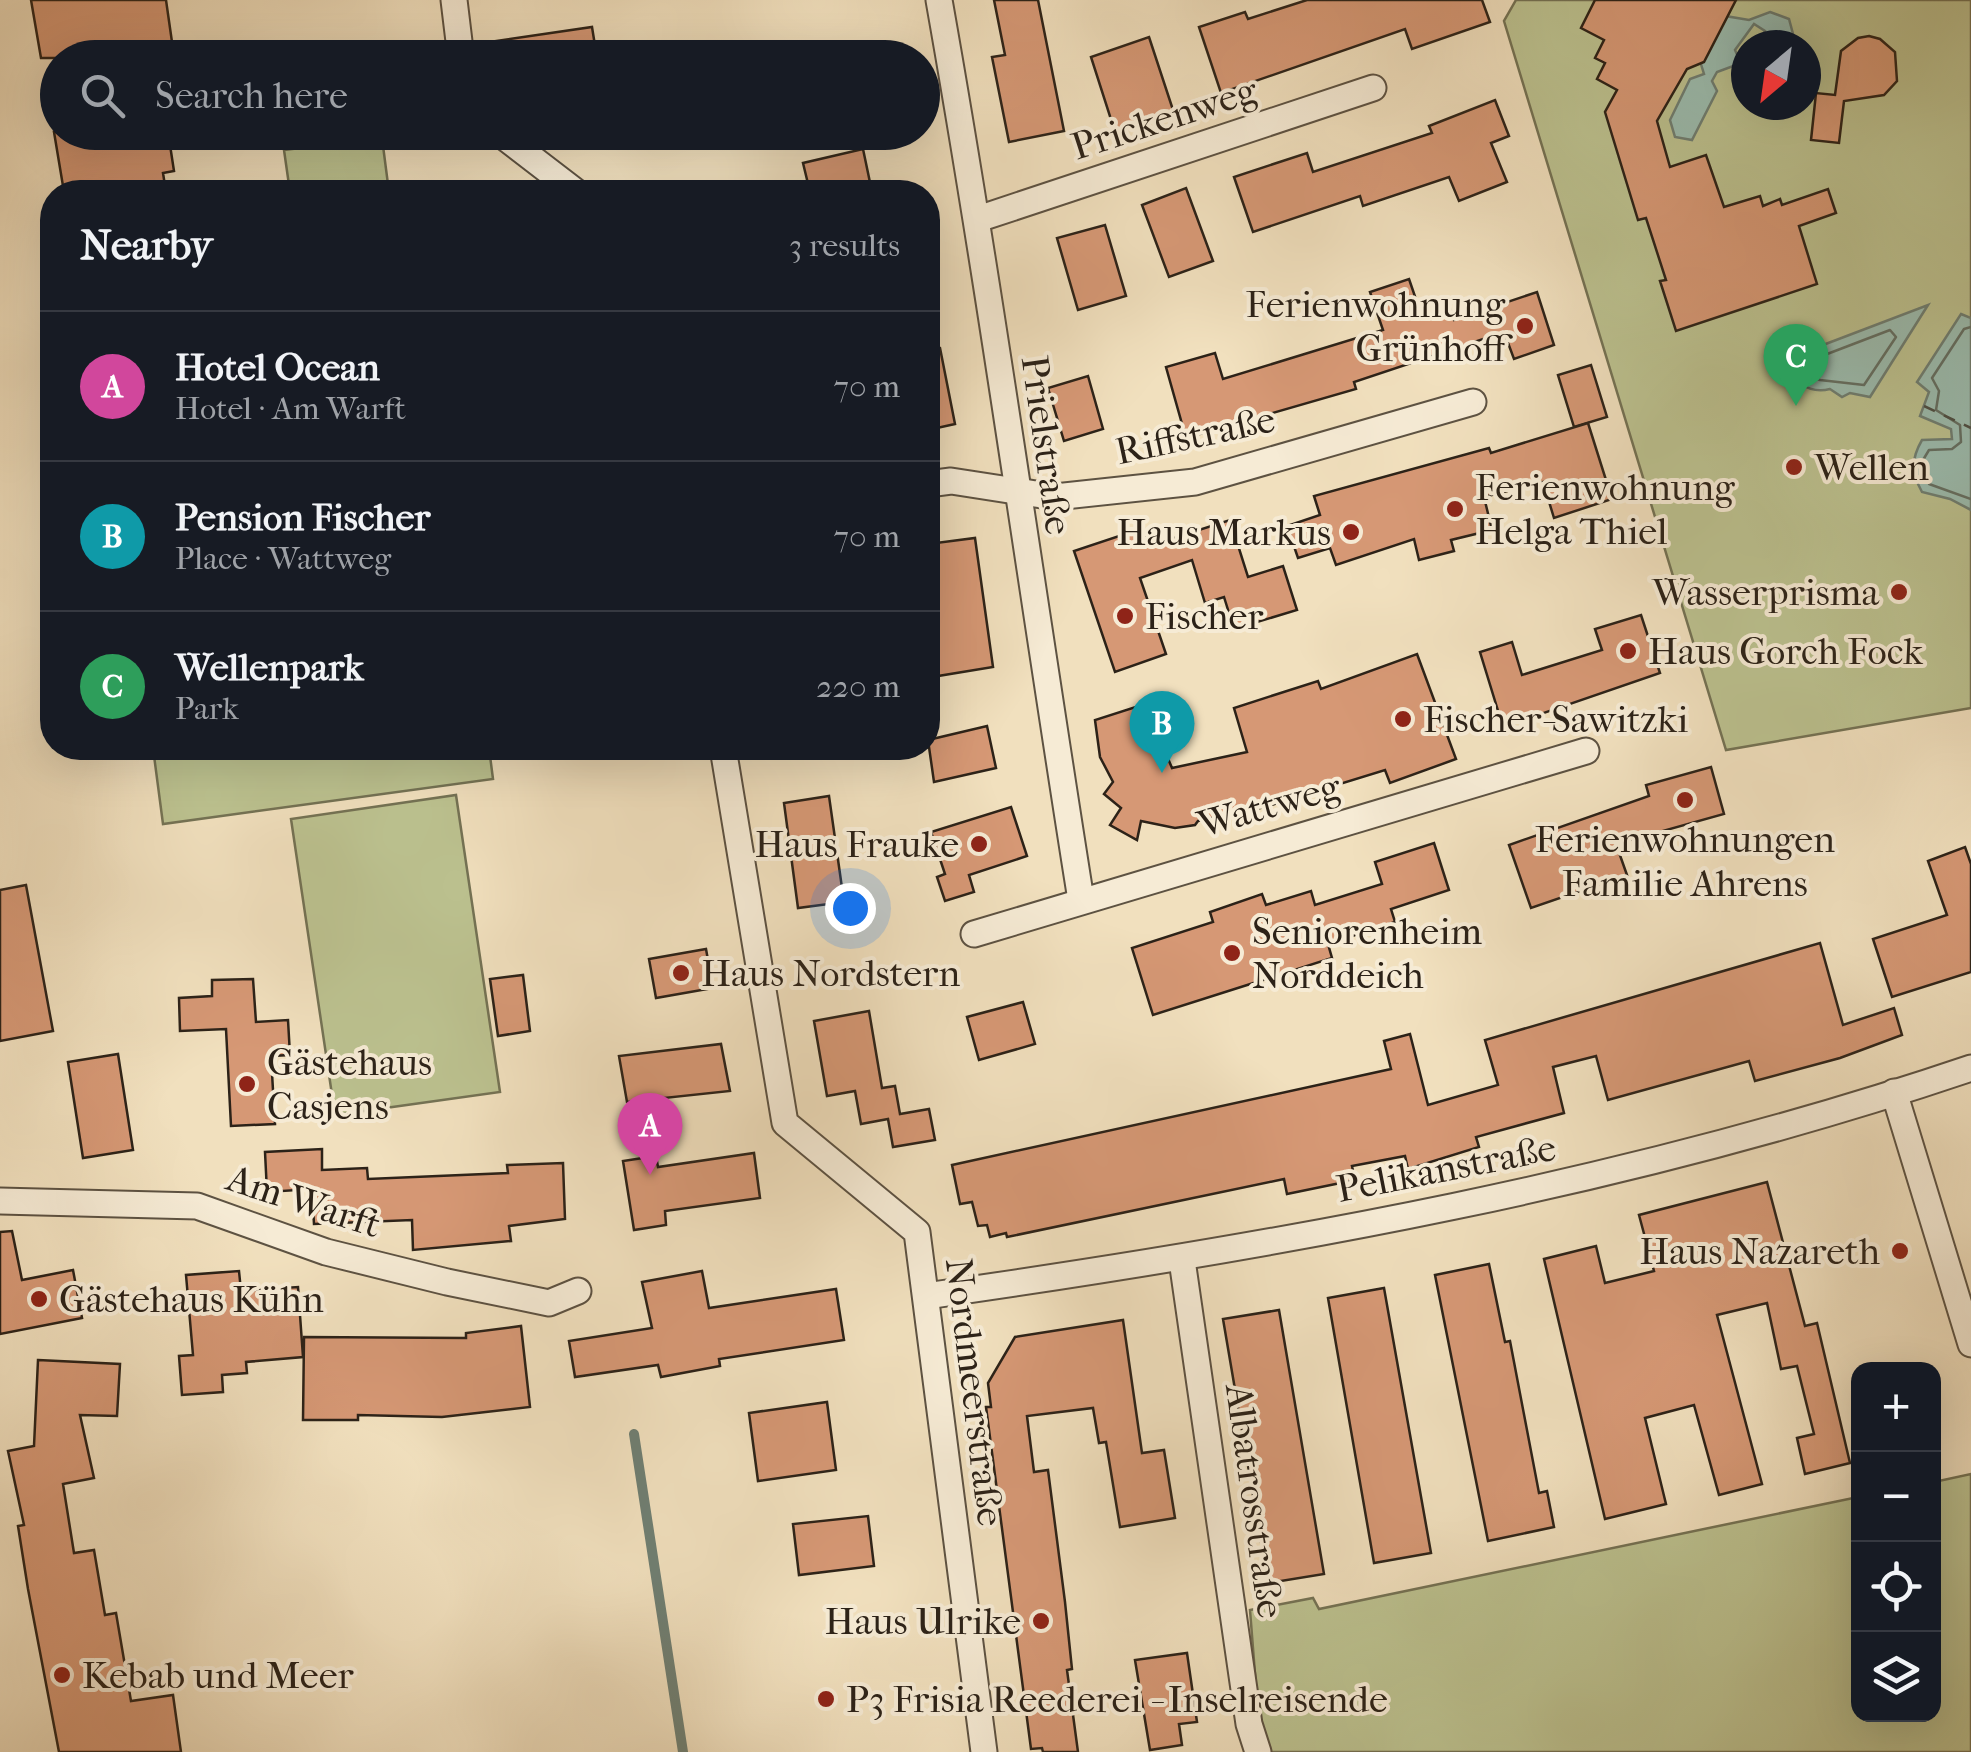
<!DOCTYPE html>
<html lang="en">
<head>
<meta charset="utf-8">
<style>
  :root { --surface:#171b24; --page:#20242c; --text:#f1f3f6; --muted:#9ea1a6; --line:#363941; --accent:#d93025 }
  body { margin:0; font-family:"IM FELL French Canon",serif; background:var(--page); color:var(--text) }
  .controls { position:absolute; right:30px; bottom:30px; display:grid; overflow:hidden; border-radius:20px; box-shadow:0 10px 40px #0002 }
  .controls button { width:90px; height:90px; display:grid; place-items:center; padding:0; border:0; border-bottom:2px solid var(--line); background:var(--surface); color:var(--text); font:50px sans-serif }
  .compass { position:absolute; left:1731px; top:30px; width:90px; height:90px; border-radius:50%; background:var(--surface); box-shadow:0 10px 40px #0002; rotate:209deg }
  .you { position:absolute; left:850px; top:908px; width:35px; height:35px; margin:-25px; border:8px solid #fff; border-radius:50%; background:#1a73e8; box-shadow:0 0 0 15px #1a73e833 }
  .badge { display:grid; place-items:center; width:65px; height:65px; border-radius:50%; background:var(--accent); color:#fff; font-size:32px; font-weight:700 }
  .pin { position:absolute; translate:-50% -82px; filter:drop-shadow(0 2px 5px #0008) }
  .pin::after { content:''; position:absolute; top:52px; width:35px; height:30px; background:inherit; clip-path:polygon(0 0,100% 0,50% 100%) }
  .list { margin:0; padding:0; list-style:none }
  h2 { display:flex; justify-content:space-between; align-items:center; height:130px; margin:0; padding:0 40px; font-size:42px }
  h2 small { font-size:32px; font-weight:400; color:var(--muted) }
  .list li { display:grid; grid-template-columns:65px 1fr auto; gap:30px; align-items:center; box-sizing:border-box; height:150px; padding:0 40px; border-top:2px solid var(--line) }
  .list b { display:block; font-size:38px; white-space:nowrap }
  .list p { margin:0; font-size:32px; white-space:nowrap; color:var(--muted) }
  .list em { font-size:32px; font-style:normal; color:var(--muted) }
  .icon { flex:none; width:55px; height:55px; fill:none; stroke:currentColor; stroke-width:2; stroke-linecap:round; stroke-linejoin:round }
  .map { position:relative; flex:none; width:1971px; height:1752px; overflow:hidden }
  .search { position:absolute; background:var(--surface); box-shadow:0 10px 40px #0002; left:40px; top:40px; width:900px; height:110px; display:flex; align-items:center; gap:25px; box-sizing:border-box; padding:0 35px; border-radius:55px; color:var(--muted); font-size:38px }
  .panel { position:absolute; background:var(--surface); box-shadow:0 10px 40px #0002; left:40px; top:180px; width:900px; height:580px; border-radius:40px }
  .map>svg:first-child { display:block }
  .green { fill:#bcc290; stroke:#747254; stroke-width:2.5; fill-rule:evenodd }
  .water { fill:#9bbdb0; stroke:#6f7f73; stroke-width:2.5 }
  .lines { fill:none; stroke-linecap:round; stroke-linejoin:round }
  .shore { stroke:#647064; stroke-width:2.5 }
  .stream { stroke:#6f7f73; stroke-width:10 }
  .ferry { stroke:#4d5046; stroke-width:2.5; stroke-dasharray:12 10; stroke-linecap:butt }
  .building { fill:#d69875; stroke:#2c2218; stroke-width:2.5 }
  .minor-casing { stroke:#5d5242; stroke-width:29 }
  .minor { stroke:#f6ebd5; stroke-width:25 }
  .poi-dot { fill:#8f2418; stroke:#f6ebd5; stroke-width:4 }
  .labels { text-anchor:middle; stroke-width:8; stroke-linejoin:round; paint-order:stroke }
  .street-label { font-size:38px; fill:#2c2218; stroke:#f6ebd5 }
  .poi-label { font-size:38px; fill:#2c2218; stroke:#f6ebd5; text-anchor:start }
</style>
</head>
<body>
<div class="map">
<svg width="1971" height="1752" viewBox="0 0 1971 1752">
  <rect width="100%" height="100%" fill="#f1e0be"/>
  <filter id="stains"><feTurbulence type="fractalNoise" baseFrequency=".002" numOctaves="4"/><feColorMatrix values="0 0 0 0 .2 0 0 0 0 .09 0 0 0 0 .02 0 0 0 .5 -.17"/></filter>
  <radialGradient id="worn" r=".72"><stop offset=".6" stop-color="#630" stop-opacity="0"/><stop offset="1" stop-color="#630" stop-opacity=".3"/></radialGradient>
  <g class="green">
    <path d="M 1516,0 L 1971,0 L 1971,708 L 1726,750 L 1504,21 ZM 1746,45 L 1806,45 L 1806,105 L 1746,105 Z"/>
    <polygon points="382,138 389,192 290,192 284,150"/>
    <polygon points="153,748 489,748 493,779 163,824"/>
    <polygon points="456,795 500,1092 335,1115 291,819"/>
    <polygon points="1971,1474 1971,1752 1270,1752 1258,1712 1250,1610 1313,1598 1319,1609 1858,1497 1858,1714 1934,1714 1934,1482"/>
  </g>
  <g class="water">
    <polygon points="1770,12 1789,19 1796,45 1747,45 1760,42 1765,31 1754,24 1735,50 1739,59 1746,56 1746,73 1736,65 1717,72 1712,81 1717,91 1692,140 1675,137 1670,120 1690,79 1704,74 1700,61 1725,16 1749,20"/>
    <path d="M 1928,305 L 1870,397 L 1850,393 L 1842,397 L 1830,389 C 1807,395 1792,379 1781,361 Z"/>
    <path d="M 1961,314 L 1971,318 L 1971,510 L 1950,499 L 1922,492 C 1911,472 1911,459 1922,440 L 1952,439 L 1951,429 L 1920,416 L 1929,392 L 1917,382 Z"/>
  </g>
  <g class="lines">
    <g class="shore">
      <polyline points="1971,327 1964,329 1932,378 1939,391 1936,410 1960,425 1961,442 1952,449 1929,450 1923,460 1929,484 1971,499"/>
      <polygon points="1890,330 1896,337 1864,385 1820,380 1799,371 1801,364"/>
    </g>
    <polyline class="stream" points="634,1434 683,1752"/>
    <polyline class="ferry" points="1924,406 1971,428"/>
  </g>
  <g class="building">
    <polygon points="31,0 166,0 172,42 138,47 140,58 41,58"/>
    <polygon points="994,0 1038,0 1064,131 1009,142 992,57 1005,55"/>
    <polygon points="1307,0 1482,0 1490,22 1412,49 1405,29 1221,93 1199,27 1245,12 1248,19"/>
    <polygon points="1595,0 1736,0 1704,62 1687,69 1657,121 1670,167 1706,155 1724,207 1760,196 1763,206 1780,199 1782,205 1828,189 1836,213 1799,226 1817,284 1676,331 1660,281 1666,280 1646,218 1638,220 1605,112 1617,90 1597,79 1605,63 1595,58 1604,40 1581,28"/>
    <polygon points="592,27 597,58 490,58 489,42"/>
    <polygon points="1869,36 1880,39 1895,52 1897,81 1884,95 1844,101 1839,143 1811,140 1816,93 1835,95 1841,51 1858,38"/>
    <polygon points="1149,37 1174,113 1115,132 1091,57"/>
    <polygon points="1495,100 1509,136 1491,143 1507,182 1459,201 1449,177 1363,206 1360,196 1253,232 1234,177 1307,153 1313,172 1432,133 1429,126"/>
    <polygon points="54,132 168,132 174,171 163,173 166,192 64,192"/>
    <polygon points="863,149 872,192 810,192 803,163"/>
    <polygon points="1186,188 1213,261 1169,277 1142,205"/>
    <polygon points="1105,225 1126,296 1078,310 1057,238"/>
    <polygon points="1409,279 1422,317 1450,308 1454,320 1537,292 1554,345 1514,359 1504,332 1354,382 1356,389 1186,438 1166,367 1215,353 1223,379 1383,330 1370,292"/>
    <polygon points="940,348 955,424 928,430 928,349"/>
    <polygon points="1591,365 1607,417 1574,427 1558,375"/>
    <polygon points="1088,376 1103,429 1064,441 1048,388"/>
    <polygon points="1588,423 1612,499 1554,518 1543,482 1484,497 1492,530 1451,540 1454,551 1419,560 1414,539 1336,565 1330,548 1298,558 1287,526 1320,515 1314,496 1489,448 1491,453"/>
    <polygon points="1230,520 1248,577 1283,566 1297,610 1234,629 1224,597 1205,603 1192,560 1140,578 1166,654 1115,672 1074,551 1143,528 1149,546"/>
    <polygon points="975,538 993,667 938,676 935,657 928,658 928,544"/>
    <polygon points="1641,615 1660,673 1503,727 1480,652 1512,642 1522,675 1602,650 1595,629"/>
    <polygon points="1417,654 1456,759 1390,783 1385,770 1265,807 1198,821 1195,825 1175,828 1141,821 1137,840 1110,825 1121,808 1104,794 1113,782 1100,757 1095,720 1145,704 1172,768 1247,752 1234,708 1318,681 1321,689"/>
    <polygon points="987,726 996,768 934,782 928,740"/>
    <polygon points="1711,767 1724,814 1616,844 1627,875 1531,908 1509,845 1649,796 1646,785"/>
    <polygon points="829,796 844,902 798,908 784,803"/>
    <polygon points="1011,807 1027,856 969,875 974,892 945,901 937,877 945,874 931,832"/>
    <polygon points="1434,843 1449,890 1391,909 1395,922 1328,944 1332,958 1153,1015 1132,948 1213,922 1210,912 1262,894 1266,905 1311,891 1315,905 1382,884 1375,862"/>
    <polygon points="1965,847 1971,864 1971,972 1892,997 1873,939 1947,915 1928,861"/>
    <polygon points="26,885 53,1031 0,1041 0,890"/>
    <polygon points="1820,943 1843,1025 1894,1008 1902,1035 1840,1058 1755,1081 1749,1061 1608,1100 1596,1056 1553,1067 1564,1113 1476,1137 1479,1147 1408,1169 1405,1156 1352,1166 1355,1180 1287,1194 1284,1179 1007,1237 1006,1233 990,1237 987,1225 978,1226 972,1202 960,1204 952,1165 1391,1069 1384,1041 1410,1034 1428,1105 1498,1085 1485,1040"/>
    <polygon points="706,949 713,988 656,998 649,959"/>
    <polygon points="523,975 530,1031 498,1036 490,979"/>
    <polygon points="253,979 256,1022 288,1020 290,1055 271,1056 275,1124 231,1126 226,1029 180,1031 179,998 212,996 212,980"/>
    <polygon points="1023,1002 1035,1044 979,1060 967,1017"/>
    <polygon points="869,1011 882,1088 895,1086 900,1114 929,1109 935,1140 893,1147 888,1119 861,1124 855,1091 827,1096 814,1021"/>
    <polygon points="721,1044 730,1091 627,1102 619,1056"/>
    <polygon points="118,1054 133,1150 83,1158 68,1062"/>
    <polygon points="322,1149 322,1170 367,1168 368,1179 508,1173 507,1165 563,1163 565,1219 509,1226 511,1241 413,1250 412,1220 314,1224 312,1189 267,1192 265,1152"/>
    <polygon points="754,1153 760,1198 665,1211 666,1225 634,1230 623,1161 656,1156 658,1167"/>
    <polygon points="1767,1182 1805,1326 1817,1323 1850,1463 1805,1474 1797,1438 1814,1434 1797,1366 1781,1369 1767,1303 1717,1315 1762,1484 1719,1495 1694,1405 1645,1418 1666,1504 1605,1519 1544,1259 1596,1246 1605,1283 1654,1271 1639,1215"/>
    <polygon points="12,1231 22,1280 73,1270 82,1318 0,1334 0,1232"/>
    <polygon points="1489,1264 1505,1342 1510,1341 1539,1493 1547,1491 1554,1527 1488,1541 1435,1275"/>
    <polygon points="239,1271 241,1291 298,1287 303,1357 246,1362 247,1373 222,1375 223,1392 182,1395 179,1356 193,1355 186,1275"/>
    <polygon points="702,1271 709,1308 836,1289 844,1340 719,1359 720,1366 661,1377 658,1365 575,1377 569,1341 652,1328 642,1282"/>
    <polygon points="1384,1288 1431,1553 1374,1563 1328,1298"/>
    <polygon points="1279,1310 1324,1574 1268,1583 1223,1319"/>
    <polygon points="1123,1320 1142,1453 1164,1450 1175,1518 1120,1527 1106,1442 1099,1443 1093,1408 1027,1416 1034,1472 1048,1470 1065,1602 1072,1669 1067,1670 1078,1752 1043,1752 1042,1748 1031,1749 986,1407 991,1407 988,1383 1015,1337"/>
    <polygon points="521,1326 530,1407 442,1417 358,1415 358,1420 303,1420 304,1337 466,1338 466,1333"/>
    <polygon points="38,1360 120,1364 117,1416 80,1415 94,1478 63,1484 74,1553 94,1550 105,1615 116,1613 131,1701 173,1695 181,1752 59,1752 28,1589 18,1526 24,1525 8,1451 34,1446"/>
    <polygon points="827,1402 836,1470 758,1481 749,1413"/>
    <polygon points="868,1516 874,1566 799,1575 793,1524"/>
    <polygon points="1187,1653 1197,1722 1179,1724 1182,1745 1150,1750 1135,1660"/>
  </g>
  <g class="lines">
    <defs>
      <g id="minor">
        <polyline points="454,0 461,58"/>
        <path d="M 939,0 C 992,299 1033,600 1081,900"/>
        <polyline points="498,132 576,192"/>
        <polyline points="978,219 1373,88"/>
        <polyline points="928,484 951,481 1055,497 1195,482 1473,402"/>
        <polyline points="723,748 785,1123 917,1232 984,1752"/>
        <polyline points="974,934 1586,751"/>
        <polyline points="1894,1092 1971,1344"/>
        <polyline points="0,1201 197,1206 326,1252 447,1282 549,1303 578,1291"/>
        <polyline points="1182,1260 1249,1724 1258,1752"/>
        <path d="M 926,1296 C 1279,1246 1632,1183 1971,1068"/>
      </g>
    </defs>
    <use href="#minor" class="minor-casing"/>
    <use href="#minor" class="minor"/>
  </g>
  <g class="poi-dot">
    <circle cx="1525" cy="326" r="10"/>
    <circle cx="1794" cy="467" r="10"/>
    <circle cx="1455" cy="509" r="10"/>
    <circle cx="1351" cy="532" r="10"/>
    <circle cx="1899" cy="592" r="10"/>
    <circle cx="1125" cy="616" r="10"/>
    <circle cx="1628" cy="651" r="10"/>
    <circle cx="1403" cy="719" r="10"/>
    <circle cx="1685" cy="800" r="10"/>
    <circle cx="979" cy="844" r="10"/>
    <circle cx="1232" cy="953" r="10"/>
    <circle cx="681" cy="973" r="10"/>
    <circle cx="247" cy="1084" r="10"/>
    <circle cx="1900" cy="1251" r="10"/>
    <circle cx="39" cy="1299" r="10"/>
    <circle cx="1041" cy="1621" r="10"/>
    <circle cx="62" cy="1675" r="10"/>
    <circle cx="826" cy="1699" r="10"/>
  </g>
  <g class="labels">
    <g class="street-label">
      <text transform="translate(1164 118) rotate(-18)" y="13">Prickenweg</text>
      <text transform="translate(1195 435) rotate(-12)" y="13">Riffstraße</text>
      <text transform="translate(1047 445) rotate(82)" y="13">Prielstraße</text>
      <text transform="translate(1269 805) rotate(-16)" y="13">Wattweg</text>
      <text transform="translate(1446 1168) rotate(-11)" y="13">Pelikanstraße</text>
      <text transform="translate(304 1201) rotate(18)" y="13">Am Warft</text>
      <text transform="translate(975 1392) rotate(83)" y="13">Nordmeerstraße</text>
      <text transform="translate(1255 1501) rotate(82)" y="13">Albatrosstraße</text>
    </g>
    <g class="poi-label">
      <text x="1505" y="317" text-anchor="end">Ferienwohnung<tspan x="1505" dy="44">Grünhoff</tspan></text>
      <text x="1814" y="480">Wellen</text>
      <text x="1475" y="500">Ferienwohnung<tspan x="1475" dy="44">Helga Thiel</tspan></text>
      <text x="1331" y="545" text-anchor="end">Haus Markus</text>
      <text x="1879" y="605" text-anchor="end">Wasserprisma</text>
      <text x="1145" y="629">Fischer</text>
      <text x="1648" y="664">Haus Gorch Fock</text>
      <text x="1423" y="732">Fischer-Sawitzki</text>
      <text x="1685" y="852" text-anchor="middle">Ferienwohnungen<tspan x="1685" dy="44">Familie Ahrens</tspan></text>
      <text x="959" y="857" text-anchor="end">Haus Frauke</text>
      <text x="1252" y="944">Seniorenheim<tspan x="1252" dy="44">Norddeich</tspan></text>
      <text x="701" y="986">Haus Nordstern</text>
      <text x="267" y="1075">Gästehaus<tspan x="267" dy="44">Casjens</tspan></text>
      <text x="1880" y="1264" text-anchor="end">Haus Nazareth</text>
      <text x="59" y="1312">Gästehaus Kühn</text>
      <text x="1021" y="1634" text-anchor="end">Haus Ulrike</text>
      <text x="82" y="1688">Kebab und Meer</text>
      <text x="846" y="1712">P3 Frisia Reederei - Inselreisende</text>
    </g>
  </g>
  <rect width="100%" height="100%" filter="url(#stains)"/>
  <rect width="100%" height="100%" fill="url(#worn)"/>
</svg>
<div class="controls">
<button>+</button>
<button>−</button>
<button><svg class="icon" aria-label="locate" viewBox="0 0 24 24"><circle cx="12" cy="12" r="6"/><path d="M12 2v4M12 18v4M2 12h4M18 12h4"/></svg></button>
<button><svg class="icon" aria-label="layers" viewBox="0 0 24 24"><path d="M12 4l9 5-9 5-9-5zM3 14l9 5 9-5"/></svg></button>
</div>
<svg class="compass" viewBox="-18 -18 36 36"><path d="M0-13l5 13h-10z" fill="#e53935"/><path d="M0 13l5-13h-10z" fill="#9ea1a6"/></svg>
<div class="you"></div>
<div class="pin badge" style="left:650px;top:1175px;background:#d1479c">A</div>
<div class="pin badge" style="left:1162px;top:773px;background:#0f9aa8">B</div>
<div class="pin badge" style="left:1796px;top:406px;background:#2e9e5b">C</div>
<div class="search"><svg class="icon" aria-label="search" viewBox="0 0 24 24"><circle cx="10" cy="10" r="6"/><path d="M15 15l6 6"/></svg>Search here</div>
<section class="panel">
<h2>Nearby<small>3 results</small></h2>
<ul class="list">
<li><span class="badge" style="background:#d1479c">A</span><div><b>Hotel Ocean</b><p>Hotel · Am Warft</p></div><em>70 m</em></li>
<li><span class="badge" style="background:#0f9aa8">B</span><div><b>Pension Fischer</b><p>Place · Wattweg</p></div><em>70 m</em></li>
<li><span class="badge" style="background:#2e9e5b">C</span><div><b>Wellenpark</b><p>Park</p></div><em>220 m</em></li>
</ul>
</section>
</div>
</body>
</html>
